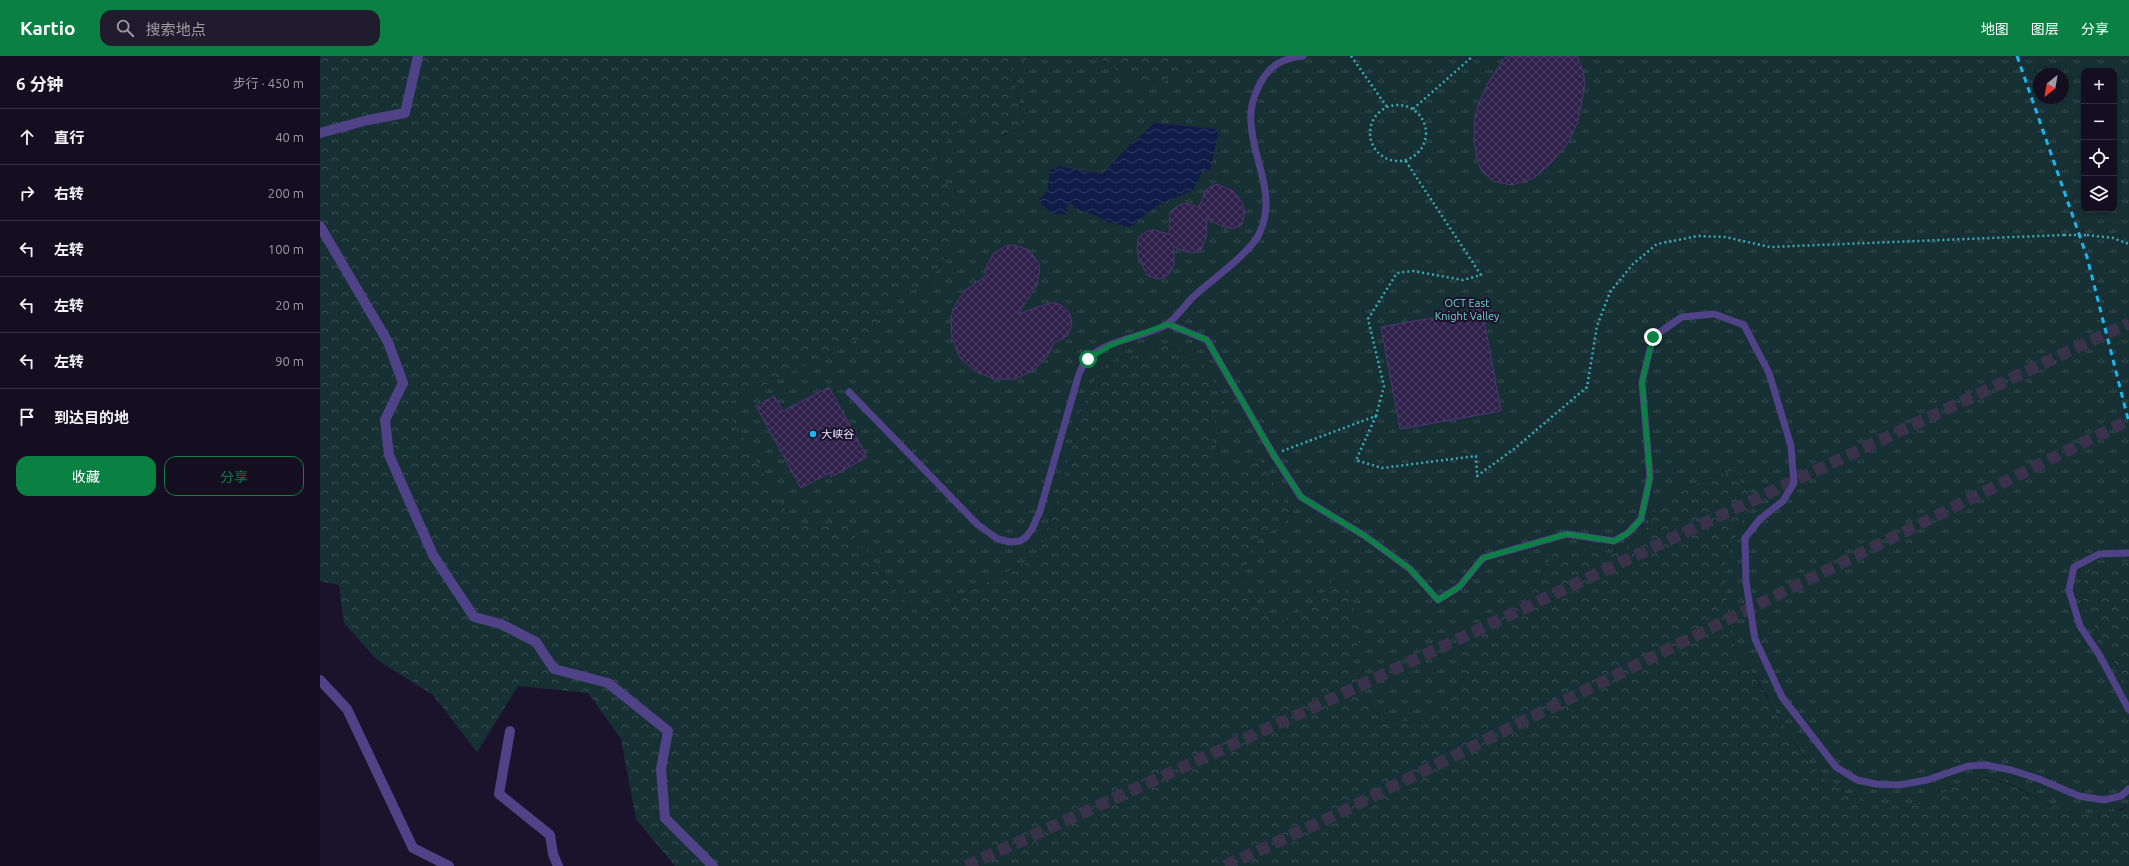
<!DOCTYPE html>
<html lang="zh">
<head>
<meta charset="utf-8">
<style>
  :root { --surface:#140e20; --page:#211c2d; --text:#f1f3f6; --muted:#9d9ca5; --line:#332e3e; --accent:#0b8043 }
  body { margin:0; font-family:Ubuntu,"Noto Sans SC",sans-serif; background:var(--page); color:var(--text) }
  .controls { position:absolute; right:12px; top:12px; display:grid; overflow:hidden; border-radius:8px; box-shadow:0 2px 6px #0003 }
  .controls button { width:36px; height:36px; display:grid; place-items:center; padding:0; border:0; border-bottom:1px solid var(--line); background:var(--surface); color:var(--text); font:20px sans-serif }
  .compass { position:absolute; left:1713px; top:12px; width:36px; height:36px; border-radius:50%; background:var(--surface); box-shadow:0 2px 6px #0003; rotate:211deg }
  .stop { position:absolute; width:12px; height:12px; margin:-9px; border:3px solid #0b8043; border-radius:50%; background:#fff }
  .stop.end { background:#0b8043; border-color:#fff; box-shadow:0 1px 4px #0008 }
  .list { margin:0; padding:0; list-style:none }
  h2 { display:flex; justify-content:space-between; align-items:center; height:52px; margin:0; padding:0 16px; font-size:17px }
  h2 small { font-size:13px; font-weight:400; color:var(--muted) }
  .list li { display:grid; grid-template-columns:26px 1fr auto; gap:12px; align-items:center; box-sizing:border-box; height:56px; padding:0 16px; border-top:1px solid var(--line) }
  .list b { display:block; font-size:15px; white-space:nowrap }
  .list em { font-size:13px; font-style:normal; color:var(--muted) }
  .actions { display:flex; gap:8px; padding:12px 16px }
  .actions a { flex:1; padding:9px 0; border:1px solid var(--accent); border-radius:12px; text-align:center; font-size:14px; color:var(--accent) }
  .actions .main { background:var(--accent); color:#fff }
  .icon { flex:none; width:22px; height:22px; fill:none; stroke:currentColor; stroke-width:2; stroke-linecap:round; stroke-linejoin:round }
  .map { position:relative; flex:none; width:1809px; height:810px; overflow:hidden }
  header { display:flex; align-items:center; gap:24px; box-sizing:border-box; height:56px; padding:0 20px; background:var(--accent); color:#fff }
  header strong { font-size:19px }
  nav { display:flex; gap:22px; margin-inline-start:auto; font-size:14px }
  .search { width:280px; height:36px; background:var(--page); display:flex; align-items:center; gap:10px; box-sizing:border-box; padding:0 14px; border-radius:12px; color:var(--muted); font-size:15px }
  main { display:flex }
  aside { flex:1; background:var(--surface) }
  .map>svg:first-child { display:block }
  .forest { fill:url(#forest-crowns) }
  .park { fill:url(#park-tufts); fill-rule:evenodd }
  .water { fill:url(#water-waves) }
  .building { fill:url(#building-cross-hatch); stroke:#4c3574 }
  .lines { fill:none; stroke-linecap:round; stroke-linejoin:round }
  .highway-tunnel { stroke:#3a324a; stroke-width:12; stroke-dasharray:12 6; stroke-linecap:butt }
  .path { stroke:#3ba9b5; stroke-width:2.5; stroke-dasharray:2 3; stroke-linecap:butt }
  .lane { stroke:#504286; stroke-width:7 }
  .street { stroke:#504286; stroke-width:10 }
  .rail { stroke:#1ab6ee; stroke-width:3; stroke-dasharray:6 5; stroke-linecap:butt }
  .path-bridge { stroke:#3ba9b5; stroke-width:2.5; stroke-dasharray:2 3; stroke-linecap:butt }
  .route { stroke:#0b8043; stroke-width:5 }
  .poi-dot { fill:#1ab6ee; stroke:#1b132b; stroke-width:1.5 }
  .labels { text-anchor:middle; stroke-width:4; stroke-linejoin:round; paint-order:stroke }
  .park-label { font-size:11px; fill:#6fd9d0; stroke:#1b132b }
  .poi-label { font-size:11px; fill:#e7dffd; stroke:#1b132b; text-anchor:start }
</style>
</head>
<body>
<header>
<strong>Kartio</strong>
<div class="search"><svg class="icon" aria-label="search" viewBox="0 0 24 24"><circle cx="10" cy="10" r="6"/><path d="M15 15l6 6"/></svg>搜索地点</div>
<nav><a>地图</a><a>图层</a><a>分享</a></nav>
</header>
<main>
<aside>
<h2>6 分钟<small>步行 · 450 m</small></h2>
<ul class="list">
<li><svg class="icon" aria-label="ahead" viewBox="0 0 24 24"><path d="M12 20V5M6 11l6-6 6 6"/></svg><div><b>直行</b></div><em>40 m</em></li>
<li><svg class="icon" aria-label="right" viewBox="0 0 24 24"><path d="M7 20v-9h11M14 6l5 5-5 5"/></svg><div><b>右转</b></div><em>200 m</em></li>
<li><svg class="icon" aria-label="left" viewBox="0 0 24 24"><path d="M17 20v-9H6M10 6l-5 5 5 5"/></svg><div><b>左转</b></div><em>100 m</em></li>
<li><svg class="icon" aria-label="left" viewBox="0 0 24 24"><path d="M17 20v-9H6M10 6l-5 5 5 5"/></svg><div><b>左转</b></div><em>20 m</em></li>
<li><svg class="icon" aria-label="left" viewBox="0 0 24 24"><path d="M17 20v-9H6M10 6l-5 5 5 5"/></svg><div><b>左转</b></div><em>90 m</em></li>
<li><svg class="icon" aria-label="arrive" viewBox="0 0 24 24"><path d="M6 21V4h12l-3 4 3 4H6"/></svg><div><b>到达目的地</b></div></li>
</ul>
<div class="actions"><a class="main">收藏</a><a>分享</a></div>
</aside>
<div class="map">
<svg width="1809" height="810" viewBox="0 0 1809 810">
  <defs>
    <pattern id="forest-crowns" width="20" height="18" patternUnits="userSpaceOnUse"><rect width="20" height="18" fill="#173034"/><path d="M2 6a3 3 0 1 1 6 0M12 15a3 3 0 1 1 6 0" fill="none" stroke="#394e52"/></pattern>
    <pattern id="park-tufts" width="24" height="20" patternUnits="userSpaceOnUse"><rect width="24" height="20" fill="#173034"/><path d="M3 7l-1-3M5 7V3M7 7l1-3M15 17l-1-3M17 17v-4M19 17l1-3" fill="none" stroke="#394e52"/></pattern>
    <pattern id="water-waves" width="16" height="10" patternUnits="userSpaceOnUse"><rect width="16" height="10" fill="#101b47"/><path d="M0 5q4-4 8 0t8 0" fill="none" stroke="#333c62"/></pattern>
    <pattern id="building-cross-hatch" width="8" height="8" patternUnits="userSpaceOnUse"><rect width="8" height="8" fill="#30214a"/><path d="M0 0l8 8M0 8l8-8" fill="none" stroke="#4e4165"/></pattern>
  </defs>
  <rect width="100%" height="100%" fill="#1b132b"/>
  <g class="forest">
    <polygon points="0,0 711,0 693,13 704,71 616,104 644,164 608,231 579,237 546,279 405,349 525,467 596,561 717,501 737,445 759,359 780,311 846,289 884,308 905,347 889,377 909,414 940,404 973,460 934,487 921,525 939,554 999,543 1017,517 1043,572 1030,615 1061,664 1104,666 1144,624 1140,572 1205,548 1237,491 1290,497 1320,484 1343,440 1411,415 1434,442 1407,505 1413,585 1478,693 1504,723 1604,745 1652,722 1673,723 1691,729 1730,749 1802,754 1809,748 1809,810 355,810 316,763 301,683 268,637 198,630 157,696 113,639 56,603 24,567 19,529 0,525"/>
    <polygon points="776,0 861,0 860,17 827,34"/>
    <polygon points="1802,505 1809,506 1809,634 1769,561 1760,535 1766,519 1776,511"/>
  </g>
  <path class="park" d="M 711,0 L 776,0 L 827,34 L 860,17 L 861,0 L 1809,0 L 1809,506 L 1802,505 L 1776,511 L 1766,519 L 1760,535 L 1769,561 L 1809,634 L 1809,748 C 1790,763 1750,757 1729,748 C 1710,740 1693,726 1673,723 C 1647,718 1628,737 1604,745 C 1587,751 1565,750 1547,746 C 1494,735 1463,667 1438,625 C 1430,613 1417,598 1413,584 C 1407,565 1405,527 1407,507 C 1407,495 1428,455 1434,442 L 1411,415 L 1343,440 L 1320,484 L 1290,497 L 1237,491 L 1205,548 L 1140,573 L 1144,624 L 1104,666 L 1061,664 L 1030,615 L 1043,572 L 1017,518 L 999,543 L 961,566 L 939,554 L 921,525 L 934,487 L 973,460 L 940,404 L 909,415 L 889,377 L 905,347 L 884,308 L 847,289 L 780,311 L 759,359 L 737,445 L 717,501 L 596,561 L 525,467 L 474,471 L 404,349 L 546,279 L 579,237 L 608,231 L 644,164 L 616,104 L 644,55 L 682,80 L 704,71 L 693,13 ZM 1764,15 L 1794,15 L 1794,153 L 1764,153 ZM 1719,18 L 1743,18 L 1743,42 L 1719,42 Z"/>
  <polygon class="water" points="835,67 896,73 898,78 891,112 888,116 883,114 873,134 837,150 810,171 787,166 772,158 754,153 754,149 748,148 746,159 731,157 718,144 727,136 730,113 736,113 737,110 782,118 810,89"/>
  <g class="building">
    <polygon points="1186,0 1257,0 1263,15 1265,27 1258,65 1248,87 1231,107 1214,122 1192,129 1173,125 1161,114 1157,103 1154,85 1155,60 1159,47 1169,25"/>
    <polygon points="897,128 913,135 922,146 925,156 922,168 916,172 905,172 887,162 886,182 882,192 877,196 870,197 854,191 854,209 849,218 844,222 837,223 827,219 818,201 817,194 818,182 827,175 834,174 849,178 850,156 859,149 866,147 879,151 886,133"/>
    <polygon points="694,189 709,194 718,206 720,213 717,229 698,258 729,247 735,247 741,249 750,257 752,269 747,280 734,287 728,299 714,314 695,323 675,323 656,316 640,302 632,283 631,262 633,253 644,235 666,220 666,212 673,198 686,190"/>
    <polygon points="1162,253 1181,355 1080,373 1061,271"/>
    <polygon points="509,331 547,401 511,421 509,417 481,432 436,350 454,340 463,355"/>
  </g>
  <g class="lines">
    <g class="highway-tunnel">
      <polyline points="646,810 988,654 1809,267"/>
      <polyline points="905,810 1011,761 1809,364"/>
    </g>
    <g class="path">
      <polyline points="1031,0 1067,51"/>
      <circle cx="1078" cy="77" r="28"/>
      <polyline points="1093,53 1153,0"/>
      <polyline points="1767,179 1793,182 1809,188"/>
      <polyline points="1056,360 1036,404 1062,412 1156,400 1157,420 1194,393 1267,331 1277,270 1290,236 1313,208 1337,188 1378,180 1405,181 1450,191 1744,179"/>
      <polyline points="962,395 1056,360 1064,330 1048,263 1077,217 1093,215 1143,224 1161,219 1085,104"/>
    </g>
    <g class="lane">
      <polyline points="848,268 887,284 953,398 981,441 1045,480 1090,513 1118,544 1139,531 1163,502 1247,478 1294,485 1308,477 1321,463 1330,421 1322,326 1333,281 1362,261 1394,258 1424,269 1449,317 1471,390 1474,427 1463,445 1440,463 1425,482 1426,526 1435,583 1462,641 1516,711 1537,724 1556,728 1579,729 1607,724 1648,710 1666,709 1691,714 1719,723 1759,740 1784,744 1801,740 1809,733"/>
      <path d="M 529,336 L 658,469 L 678,483 L 690,486 L 700,485 L 706,481 L 712,473 L 720,455 L 758,321 C 760,315 763,308 768,303 C 787,283 822,282 846,269 C 856,263 864,250 873,241 C 891,224 931,197 940,176 C 957,138 933,105 931,67 C 929,47 940,19 957,8 C 965,3 974,1 983,0"/>
      <polyline points="1809,497 1779,498 1754,511 1749,534 1760,570 1780,600 1809,654"/>
    </g>
    <g class="street">
      <polyline points="0,77 48,64 85,57 98,0"/>
      <polyline points="0,170 68,286 83,327 65,364 69,399 113,499 154,561 181,568 216,586 234,613 288,627 348,675 341,713 345,762 393,810"/>
      <polyline points="0,624 27,653 93,792 129,810"/>
      <polyline points="190,675 179,738 230,779 233,798 238,810"/>
    </g>
    <polyline class="rail" points="1697,0 1767,201 1809,367"/>
    <polyline class="path-bridge" points="1744,179 1767,179"/>
  </g>
  <g class="lines">
    <polyline class="route" points="768,303 791,289 848,268 887,284 953,398 981,441 1045,480 1090,513 1118,544 1139,531 1163,502 1247,478 1294,485 1308,477 1321,463 1330,421 1322,326 1333,281"/>
  </g>
  <circle class="poi-dot" cx="493" cy="378" r="4"/>
  <g class="labels">
    <g class="park-label">
      <text x="1147" y="251">OCT East<tspan x="1147" dy="13">Knight Valley</tspan></text>
    </g>
    <g class="poi-label">
      <text x="501" y="382">大峡谷</text>
    </g>
  </g>
</svg>
<div class="controls">
<button>+</button>
<button>−</button>
<button><svg class="icon" aria-label="locate" viewBox="0 0 24 24"><circle cx="12" cy="12" r="6"/><path d="M12 2v4M12 18v4M2 12h4M18 12h4"/></svg></button>
<button><svg class="icon" aria-label="layers" viewBox="0 0 24 24"><path d="M12 4l9 5-9 5-9-5zM3 14l9 5 9-5"/></svg></button>
</div>
<svg class="compass" viewBox="-18 -18 36 36"><path d="M0-13l5 13h-10z" fill="#e53935"/><path d="M0 13l5-13h-10z" fill="#9d9ca5"/></svg>
<div class="stop" style="left:768px;top:303px"></div>
<div class="stop end" style="left:1333px;top:281px"></div>
</div>
</main>
</body>
</html>
